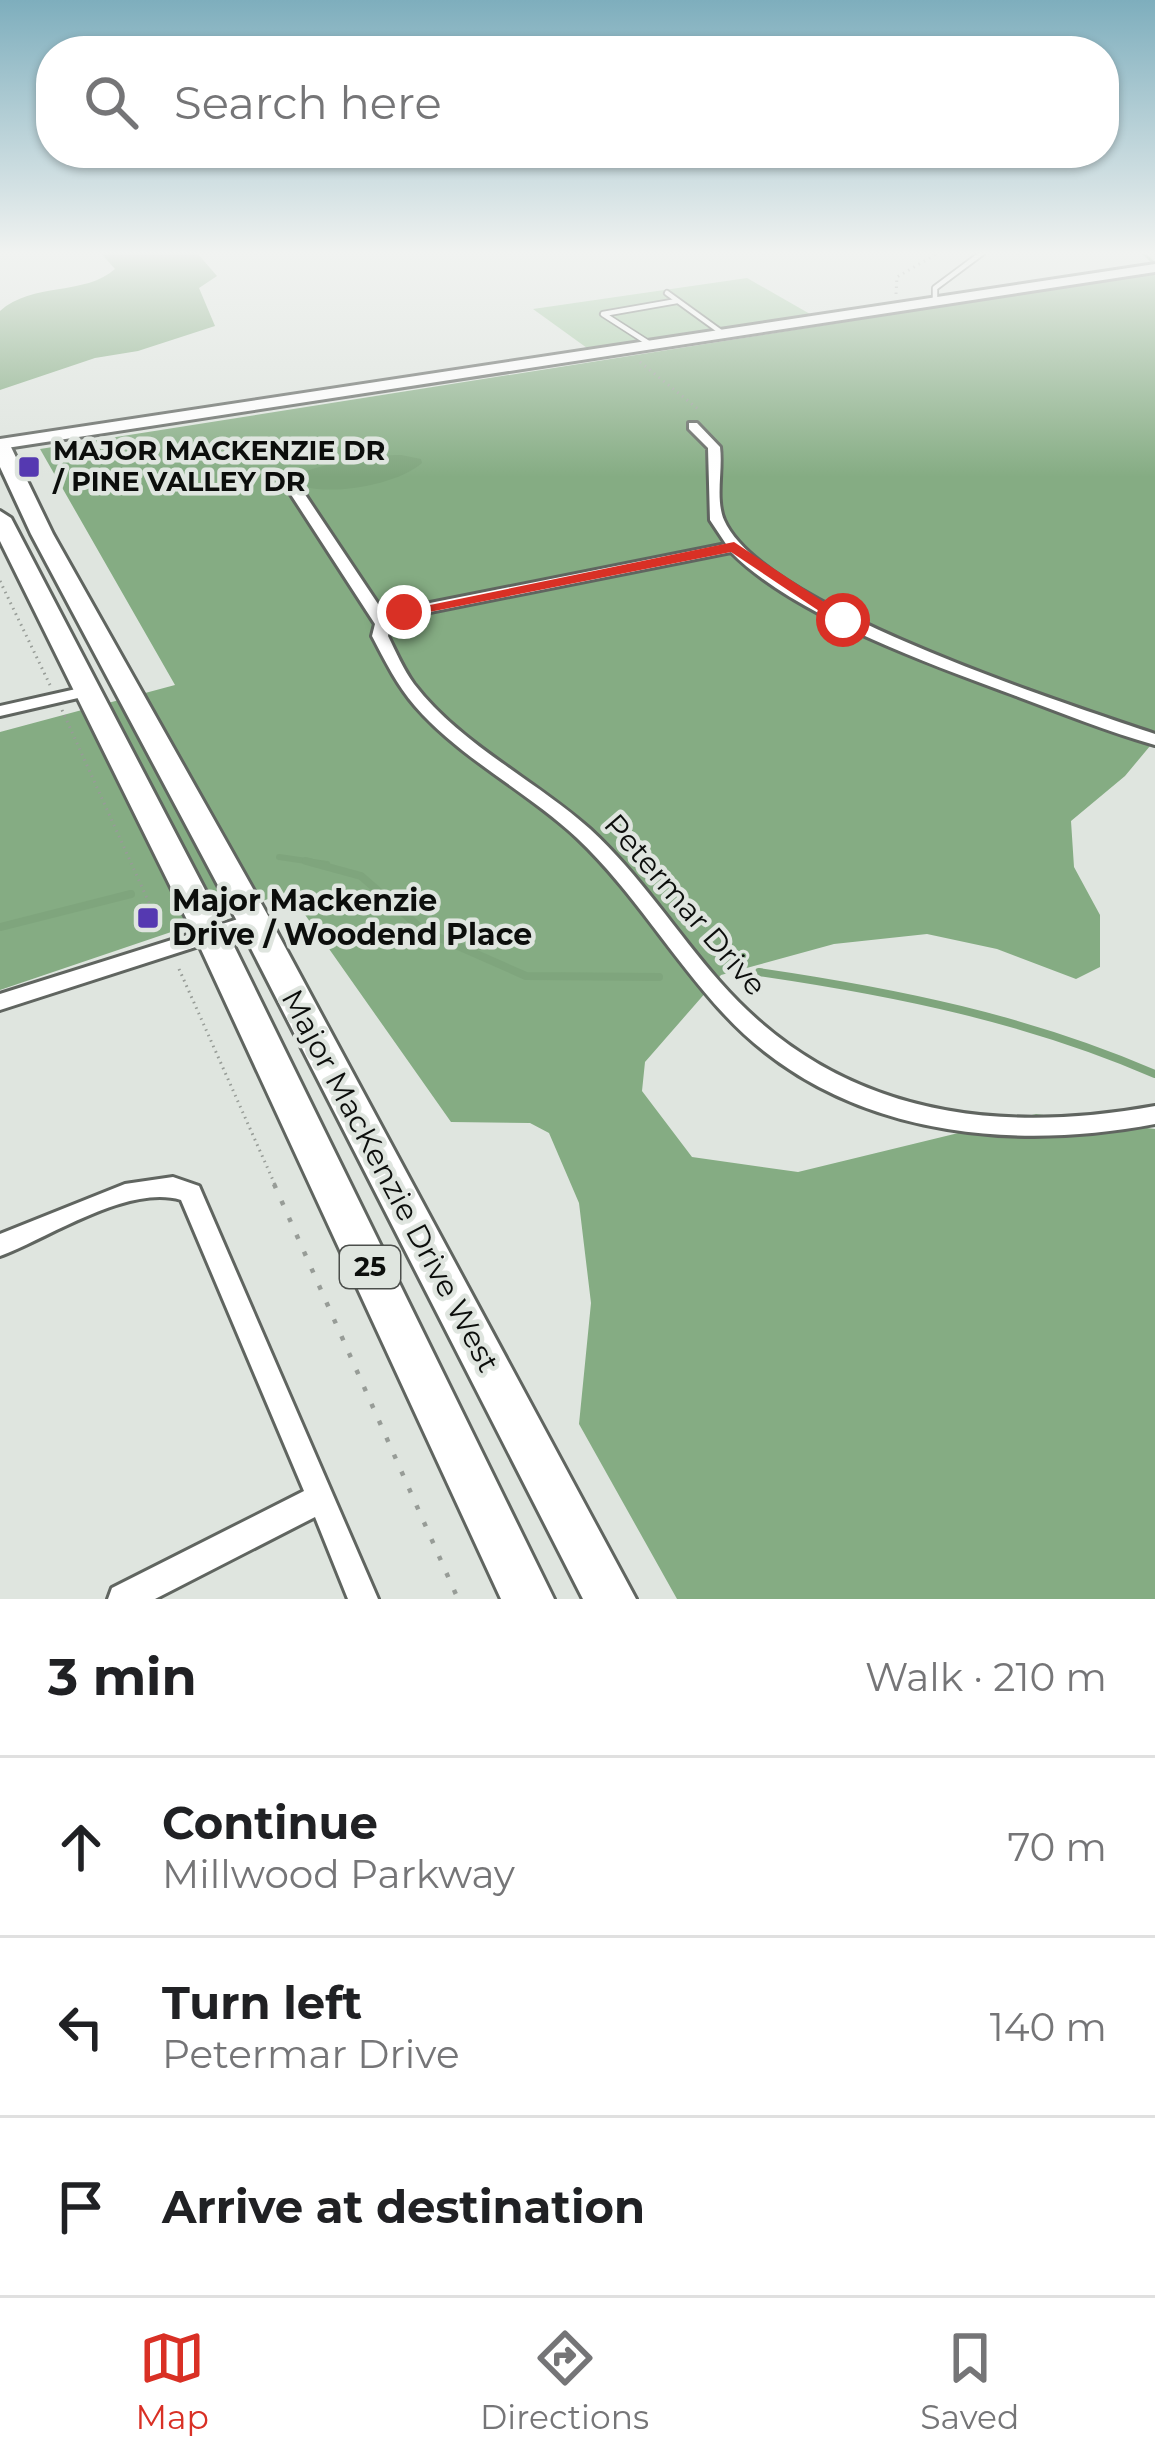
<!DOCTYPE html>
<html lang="en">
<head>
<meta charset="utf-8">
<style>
  :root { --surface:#fff; --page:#f2f2f2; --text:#202124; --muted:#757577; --line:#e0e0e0; --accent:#d93025 }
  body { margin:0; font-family:Montserrat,sans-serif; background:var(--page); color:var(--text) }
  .stop { position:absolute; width:36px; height:36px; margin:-27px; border:9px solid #d93025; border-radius:50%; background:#fff }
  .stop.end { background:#d93025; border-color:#fff; box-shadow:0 3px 12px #0008 }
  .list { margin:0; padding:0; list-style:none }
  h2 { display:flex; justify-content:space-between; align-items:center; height:156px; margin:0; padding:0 48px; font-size:51px }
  h2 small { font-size:39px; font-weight:400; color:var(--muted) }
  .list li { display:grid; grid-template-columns:78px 1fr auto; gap:36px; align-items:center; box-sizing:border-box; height:180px; padding:0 48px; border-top:3px solid var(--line) }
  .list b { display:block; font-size:45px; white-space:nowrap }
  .list p { margin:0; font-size:39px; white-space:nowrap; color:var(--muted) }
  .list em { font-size:39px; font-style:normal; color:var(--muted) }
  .icon { flex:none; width:66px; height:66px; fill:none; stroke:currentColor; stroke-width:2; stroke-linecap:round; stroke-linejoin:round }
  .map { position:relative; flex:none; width:1155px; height:1599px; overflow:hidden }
  .search { position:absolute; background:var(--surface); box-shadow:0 3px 9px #0004; left:36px; right:36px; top:36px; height:132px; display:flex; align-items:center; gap:30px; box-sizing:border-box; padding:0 42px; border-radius:48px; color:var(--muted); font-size:45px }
  .sheet { height:696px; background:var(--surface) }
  nav { display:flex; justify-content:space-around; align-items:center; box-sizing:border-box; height:168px; border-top:3px solid var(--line); background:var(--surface); font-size:33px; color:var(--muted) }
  nav a { display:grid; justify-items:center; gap:6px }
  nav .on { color:var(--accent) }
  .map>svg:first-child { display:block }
  .green { fill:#a1c7a0 }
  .forest { fill:#85ac83 }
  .water { fill:#7fa57d }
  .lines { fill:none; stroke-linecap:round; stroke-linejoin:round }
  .stream-far2 { stroke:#7fa57d; stroke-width:3 }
  .stream-far1 { stroke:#7fa57d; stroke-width:6 }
  .stream { stroke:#7fa57d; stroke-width:8 }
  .service-casing { stroke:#606560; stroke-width:8 }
  .minor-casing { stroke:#606560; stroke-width:6 }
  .tertiary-casing { stroke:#606560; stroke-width:6 }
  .primary-casing { stroke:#606560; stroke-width:6 }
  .path-far1 { stroke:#979c97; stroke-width:3; stroke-dasharray:1.5 4.5; stroke-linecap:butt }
  .path { stroke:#979c97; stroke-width:4.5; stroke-dasharray:4.5 14; stroke-linecap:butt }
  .service { stroke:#fff; stroke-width:4.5 }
  .minor { fill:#fff; fill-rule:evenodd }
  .tertiary { fill:#fff; fill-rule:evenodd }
  .primary { fill:#fff; fill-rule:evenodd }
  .route { fill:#d93025 }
  .poi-dot { fill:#5539b1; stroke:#dfe5df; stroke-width:4.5 }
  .labels { text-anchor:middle; stroke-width:9; stroke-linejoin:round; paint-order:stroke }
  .far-poi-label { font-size:27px; font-weight:bold; fill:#0c0e0c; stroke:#dfe5df; text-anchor:start }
  .shield { fill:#dfe5df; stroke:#4b4e4b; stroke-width:3 }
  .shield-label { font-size:27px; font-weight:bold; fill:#0c0e0c }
  .poi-label { font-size:30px; font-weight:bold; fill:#0c0e0c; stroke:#dfe5df; text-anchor:start }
  .street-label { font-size:30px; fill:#0c0e0c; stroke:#dfe5df }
</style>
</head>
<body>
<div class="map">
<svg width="1155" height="1599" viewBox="0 0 1155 1599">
  <rect width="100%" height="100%" fill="#dfe5df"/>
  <polygon class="green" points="747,278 810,314 587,348 533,309"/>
  <g class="forest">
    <path d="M 101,253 L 197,253 L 217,276 L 199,288 L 215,326 L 138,351 L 95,358 L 0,390 L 0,311 C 32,282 85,296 115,269 Z"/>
    <polygon points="1155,273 1155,740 1125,776 1071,821 1074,867 1100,915 1100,967 1076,979 997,949 927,934 834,944 721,975 645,1062 642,1091 692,1157 798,1172 1036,1114 1155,1129 1155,1599 677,1599 579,1424 591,1303 579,1203 549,1133 530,1123 451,1122 289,892 0,990 0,732 175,685 40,449"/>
  </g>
  <path class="water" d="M 401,455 L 421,459 L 422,463 C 398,484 337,495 306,487 L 298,473 L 359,456 Z"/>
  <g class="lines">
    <polyline class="stream-far2" points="1143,253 1155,264"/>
    <polyline class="stream-far1" points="279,857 327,864"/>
    <g class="stream">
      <polyline points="306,861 361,876 424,931 526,976 659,977"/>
      <polyline points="0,927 131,894"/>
      <path d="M 759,972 C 896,992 1028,1019 1155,1074"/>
    </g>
    <defs>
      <g id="service">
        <polyline points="667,293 725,335"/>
        <polyline points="935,302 935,288 982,253"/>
        <polyline points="653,346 603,314 677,301"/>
      </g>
      <g id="minor">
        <path d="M 689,423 L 697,423 L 720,447 C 723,470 715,499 724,520 C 761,606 1064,703 1155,734 L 1155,745 C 1108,732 1062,713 1016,696 C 932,665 794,616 731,552 L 410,616 L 390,626 L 388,636 C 396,652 403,669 414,684 C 461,745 534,779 590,829 C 640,875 676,932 720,982 C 835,1113 991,1136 1155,1106 L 1155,1124 C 1003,1153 834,1133 724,1014 C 672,958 633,891 577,838 C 527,791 461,759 415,706 C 397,685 385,661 372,636 L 375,624 L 290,493 L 302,490 L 386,616 L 405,608 L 726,544 L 710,520 L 708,448 L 689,429 Z"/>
        <polygon points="85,687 91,689 93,692 91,695 0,716 0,706"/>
        <polygon points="254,914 261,916 264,921 261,926 0,1010 0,994"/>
        <path d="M 173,1177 L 199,1186 L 202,1193 L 378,1599 L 348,1599 L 315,1517 L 155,1599 L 108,1599 L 112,1588 L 304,1491 L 181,1200 C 128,1184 49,1238 0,1256 L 0,1234 L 125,1184 Z"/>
      </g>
      <polygon id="tertiary" points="1155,264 1155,272 0,449 0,439"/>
      <g id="primary">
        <polygon points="0,439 10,445 53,534 271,921 636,1599 583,1599 237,921 31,534 0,467"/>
        <polygon points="0,511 11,518 228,934 554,1599 501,1599 194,934 0,541"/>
      </g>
    </defs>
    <use href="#service" class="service-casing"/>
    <use href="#minor" class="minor-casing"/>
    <use href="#tertiary" class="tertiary-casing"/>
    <use href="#primary" class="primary-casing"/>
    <g class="path-far1">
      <polyline points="896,294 897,277 938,253"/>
      <polyline points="640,362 698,409"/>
      <polyline points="0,581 50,685"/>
      <polyline points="62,710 160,927"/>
      <polyline points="179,969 276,1187"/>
    </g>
    <polyline class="path" points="274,1184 458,1599"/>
    <use href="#service" class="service"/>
    <use href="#minor" class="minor"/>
    <use href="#tertiary" class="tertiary"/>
    <use href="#primary" class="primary"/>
  </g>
  <linearGradient id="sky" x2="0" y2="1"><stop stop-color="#7eaebd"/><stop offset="0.53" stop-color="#f1f3f1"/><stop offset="1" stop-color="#f1f3f1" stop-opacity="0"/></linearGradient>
  <rect width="1155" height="477" fill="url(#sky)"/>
  <polygon class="route" points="734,542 851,620 837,623 731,552 404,617 396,612"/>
  <g class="poi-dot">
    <rect x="17" y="455" width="24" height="24" rx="6"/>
    <rect x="136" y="906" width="24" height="24" rx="6"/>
  </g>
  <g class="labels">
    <g class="far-poi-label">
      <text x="53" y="460">MAJOR MACKENZIE DR<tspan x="53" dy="31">/ PINE VALLEY DR</tspan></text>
    </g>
    <rect class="shield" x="340" y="1246" width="60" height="42" rx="9"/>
    <g class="shield-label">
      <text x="370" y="1276">25</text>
    </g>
    <g class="poi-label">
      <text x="172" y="911">Major Mackenzie<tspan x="172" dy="34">Drive / Woodend Place</tspan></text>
    </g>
    <g class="street-label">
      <text transform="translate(685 905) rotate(49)" y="10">Petermar Drive</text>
      <text transform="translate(390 1181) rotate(62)" y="10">Major MacKenzie Drive West</text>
    </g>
  </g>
</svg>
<div class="stop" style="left:843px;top:620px"></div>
<div class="stop end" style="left:404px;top:612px"></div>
<div class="search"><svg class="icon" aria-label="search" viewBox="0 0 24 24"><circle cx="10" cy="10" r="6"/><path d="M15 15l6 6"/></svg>Search here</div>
</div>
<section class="sheet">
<h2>3 min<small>Walk · 210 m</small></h2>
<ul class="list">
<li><svg class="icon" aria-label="ahead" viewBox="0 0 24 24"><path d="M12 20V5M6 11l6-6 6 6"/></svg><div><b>Continue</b><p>Millwood Parkway</p></div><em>70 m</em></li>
<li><svg class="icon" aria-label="left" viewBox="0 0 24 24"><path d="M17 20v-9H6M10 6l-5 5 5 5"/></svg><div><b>Turn left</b><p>Petermar Drive</p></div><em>140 m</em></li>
<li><svg class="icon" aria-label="arrive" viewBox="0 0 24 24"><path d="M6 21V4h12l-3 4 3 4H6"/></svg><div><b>Arrive at destination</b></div></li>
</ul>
</section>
<nav>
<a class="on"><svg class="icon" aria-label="map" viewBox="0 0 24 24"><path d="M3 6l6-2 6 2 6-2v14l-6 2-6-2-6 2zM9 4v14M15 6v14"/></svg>Map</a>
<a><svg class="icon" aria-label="directions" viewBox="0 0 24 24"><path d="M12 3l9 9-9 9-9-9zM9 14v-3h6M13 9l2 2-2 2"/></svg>Directions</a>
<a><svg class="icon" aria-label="saved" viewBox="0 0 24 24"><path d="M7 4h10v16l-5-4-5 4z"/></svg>Saved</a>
</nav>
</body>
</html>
